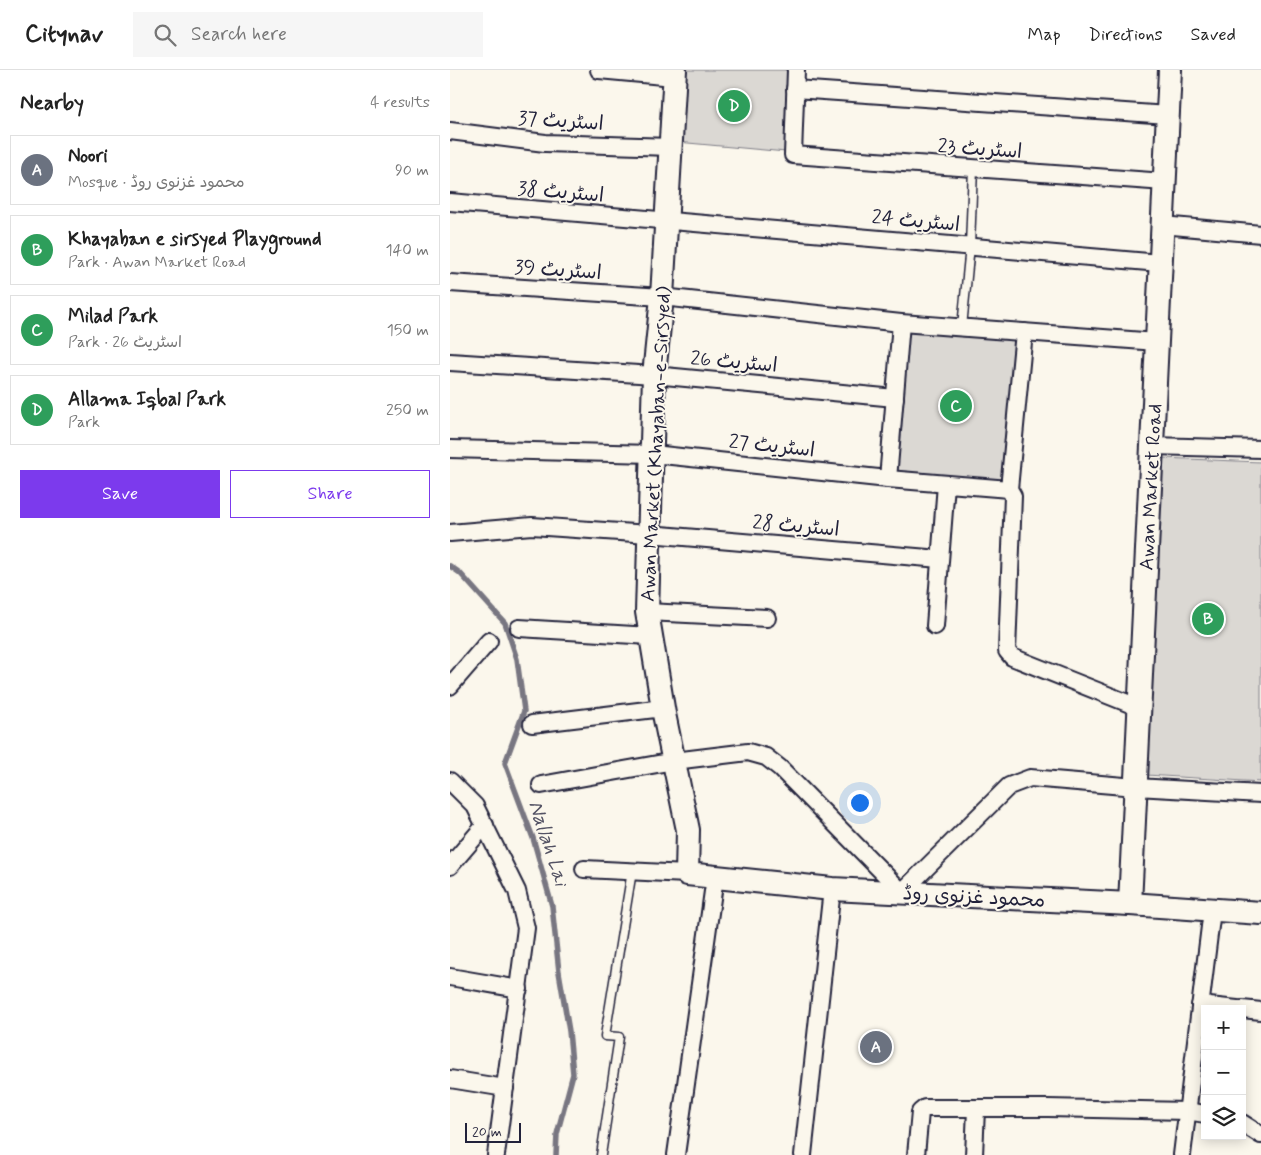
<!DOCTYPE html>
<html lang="en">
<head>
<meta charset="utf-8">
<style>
  :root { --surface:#fff; --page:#f6f6f6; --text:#222; --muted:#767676; --line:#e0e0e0; --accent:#7c3aed }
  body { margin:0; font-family:Mynerve,"Playpen Sans Arabic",sans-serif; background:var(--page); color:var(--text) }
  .controls { position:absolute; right:15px; bottom:15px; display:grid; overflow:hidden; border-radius:0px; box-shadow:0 2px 12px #0003 }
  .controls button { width:45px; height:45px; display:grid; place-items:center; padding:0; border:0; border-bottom:1px solid var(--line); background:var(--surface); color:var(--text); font:25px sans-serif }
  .scale { position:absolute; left:15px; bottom:12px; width:56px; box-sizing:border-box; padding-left:5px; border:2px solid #22223b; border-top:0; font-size:14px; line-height:18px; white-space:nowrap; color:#22223b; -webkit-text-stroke:4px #fbf7ec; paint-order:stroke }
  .you { position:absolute; left:409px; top:732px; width:18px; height:18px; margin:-12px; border:4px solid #fff; border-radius:50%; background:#1a73e8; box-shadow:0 0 0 8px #1a73e833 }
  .badge { display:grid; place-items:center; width:32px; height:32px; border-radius:50%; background:var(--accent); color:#fff; font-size:16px; font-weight:700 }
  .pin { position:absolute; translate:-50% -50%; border:2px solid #fff; box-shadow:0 1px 5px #0006 }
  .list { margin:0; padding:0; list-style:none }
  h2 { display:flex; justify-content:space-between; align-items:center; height:65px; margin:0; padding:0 20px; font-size:21px }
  h2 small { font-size:16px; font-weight:400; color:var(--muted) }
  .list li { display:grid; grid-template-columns:32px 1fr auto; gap:15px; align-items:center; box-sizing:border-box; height:70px; margin:0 10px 10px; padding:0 10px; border:1px solid var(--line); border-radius:0px }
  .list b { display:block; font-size:19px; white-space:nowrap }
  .list p { margin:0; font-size:16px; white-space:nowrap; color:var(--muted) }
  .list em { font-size:16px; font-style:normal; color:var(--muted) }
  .actions { display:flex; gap:10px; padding:15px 20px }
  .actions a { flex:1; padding:11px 0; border:1px solid var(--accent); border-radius:0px; text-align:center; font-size:18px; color:var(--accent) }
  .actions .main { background:var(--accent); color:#fff }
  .icon { flex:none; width:28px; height:28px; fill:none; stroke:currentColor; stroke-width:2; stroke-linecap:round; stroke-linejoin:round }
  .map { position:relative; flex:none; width:811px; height:1085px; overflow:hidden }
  header { display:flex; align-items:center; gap:30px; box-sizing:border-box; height:70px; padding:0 25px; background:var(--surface); border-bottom:1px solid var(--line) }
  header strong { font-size:24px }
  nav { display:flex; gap:28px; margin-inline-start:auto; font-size:18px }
  .search { width:350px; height:45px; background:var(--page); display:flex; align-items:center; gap:12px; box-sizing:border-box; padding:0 18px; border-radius:0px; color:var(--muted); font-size:19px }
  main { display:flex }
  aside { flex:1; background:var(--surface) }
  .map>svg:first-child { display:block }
  .green { fill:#dbd8d3; stroke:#7e7d87 }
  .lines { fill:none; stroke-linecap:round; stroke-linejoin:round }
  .stream { stroke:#787681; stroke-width:5.5 }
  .lane-casing { stroke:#22223b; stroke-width:11 }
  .street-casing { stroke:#22223b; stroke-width:20 }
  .secondary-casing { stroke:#22223b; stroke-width:26 }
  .lane { stroke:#fbf7ec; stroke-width:8 }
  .street { stroke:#fbf7ec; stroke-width:16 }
  .secondary { stroke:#fbf7ec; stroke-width:22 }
  .labels { text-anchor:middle; stroke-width:4; stroke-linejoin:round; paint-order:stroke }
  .street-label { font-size:20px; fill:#22223b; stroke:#fbf7ec }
  .water-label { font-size:21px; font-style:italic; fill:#545364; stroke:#fbf7ec }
</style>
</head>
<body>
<header>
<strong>Citynav</strong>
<div class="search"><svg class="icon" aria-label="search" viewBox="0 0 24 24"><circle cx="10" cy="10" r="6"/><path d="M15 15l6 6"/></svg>Search here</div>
<nav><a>Map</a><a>Directions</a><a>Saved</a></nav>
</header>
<main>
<aside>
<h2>Nearby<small>4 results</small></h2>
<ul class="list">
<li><span class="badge" style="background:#6b7280">A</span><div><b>Noori</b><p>Mosque · محمود غزنوی روڈ</p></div><em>90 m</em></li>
<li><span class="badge" style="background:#2e9e5b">B</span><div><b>Khayaban e sirsyed Playground</b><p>Park · Awan Market Road</p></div><em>140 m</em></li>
<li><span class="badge" style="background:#2e9e5b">C</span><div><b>Milad Park</b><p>Park · اسٹریٹ 26</p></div><em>150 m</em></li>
<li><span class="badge" style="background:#2e9e5b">D</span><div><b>Allama Iqbal Park</b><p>Park</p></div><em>250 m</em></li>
</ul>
<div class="actions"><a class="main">Save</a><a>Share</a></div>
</aside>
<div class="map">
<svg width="811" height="1085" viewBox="0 0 811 1085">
  <rect width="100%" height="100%" fill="#fbf7ec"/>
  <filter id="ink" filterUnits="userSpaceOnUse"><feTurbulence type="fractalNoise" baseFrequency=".02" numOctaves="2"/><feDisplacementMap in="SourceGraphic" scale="10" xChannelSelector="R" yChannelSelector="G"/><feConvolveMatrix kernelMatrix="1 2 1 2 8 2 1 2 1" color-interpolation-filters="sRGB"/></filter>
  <g filter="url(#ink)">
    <g class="green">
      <polygon points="232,0 342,0 336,82 227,72"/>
      <polygon points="456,261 566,268 556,414 446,404"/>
      <polygon points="712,388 811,392 811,712 696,705"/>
    </g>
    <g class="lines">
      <polyline class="stream" points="0,496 10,503 55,553 67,589 74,641 55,693 83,768 102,836 109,902 119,961 123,1004 107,1064 106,1085"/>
      <defs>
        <g id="lane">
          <polyline points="512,257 520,176 523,98"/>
          <polyline points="151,1085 169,967 155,966 182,801"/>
        </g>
        <g id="street">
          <polyline points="149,0 224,7"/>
          <polyline points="346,0 343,85 715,112"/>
          <polyline points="345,19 718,45"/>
          <polyline points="0,61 95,73 221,77"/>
          <polyline points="0,132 710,193"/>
          <polyline points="712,155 811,164"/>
          <polyline points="0,213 212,227 451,253 707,272"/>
          <polyline points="574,262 559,419 563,426 557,581 562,587 690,638"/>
          <polyline points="0,292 204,305 445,328"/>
          <polyline points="702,376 811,379"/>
          <polyline points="0,379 203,384 438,409 559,419"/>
          <polyline points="438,409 451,253"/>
          <polyline points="0,463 82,456 199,464 490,489"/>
          <polyline points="197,542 317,548"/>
          <polyline points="485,556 496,414"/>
          <polyline points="69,558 200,566"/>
          <polyline points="0,616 39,571"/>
          <polyline points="82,654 213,638"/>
          <polyline points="0,711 25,736 67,821 76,858 46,1085"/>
          <polyline points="91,715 224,691 298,682 316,687 330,698 452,822 559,716 580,708 686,717 811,724"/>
          <polyline points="0,796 35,755"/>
          <polyline points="134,799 237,804"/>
          <polyline points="0,907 69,919"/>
          <polyline points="750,935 787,939"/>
          <polyline points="792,939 811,941"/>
          <polyline points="0,1009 55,1018"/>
          <polyline points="792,1053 811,1065"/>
          <polyline points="226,1085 265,807"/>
          <polyline points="353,1085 382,819"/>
          <polyline points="466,1085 470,1042 475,1038 598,1038 737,1041 755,1044"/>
          <polyline points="524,1085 526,1039"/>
          <polyline points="732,1085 762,840"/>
        </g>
        <g id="secondary">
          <polyline points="225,0 212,227 204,305 197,542 214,644 238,760 237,804 382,819 680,834 811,843"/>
          <polyline points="680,834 720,0"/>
        </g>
      </defs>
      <use href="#lane" class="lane-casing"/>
      <use href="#street" class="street-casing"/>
      <use href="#secondary" class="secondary-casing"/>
      <use href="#lane" class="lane"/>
      <use href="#street" class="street"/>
      <use href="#secondary" class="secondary"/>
    </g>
  </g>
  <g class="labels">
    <g class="street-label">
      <text transform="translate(111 50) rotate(4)" y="7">اسٹریٹ 37</text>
      <text transform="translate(530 78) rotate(4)" y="7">اسٹریٹ 23</text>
      <text transform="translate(111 121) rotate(5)" y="7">اسٹریٹ 38</text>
      <text transform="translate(466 150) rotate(5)" y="7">اسٹریٹ 24</text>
      <text transform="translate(108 199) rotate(4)" y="7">اسٹریٹ 39</text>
      <text transform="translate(284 291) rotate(5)" y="7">اسٹریٹ 26</text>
      <text transform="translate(205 374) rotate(-87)" y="7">Awan Market (Khayaban-e-Sirsyed)</text>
      <text transform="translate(322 375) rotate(6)" y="7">اسٹریٹ 27</text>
      <text transform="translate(700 417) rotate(-87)" y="7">Awan Market Road</text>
      <text transform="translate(346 455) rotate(5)" y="7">اسٹریٹ 28</text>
      <text transform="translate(524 826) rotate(3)" y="7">محمود غزنوی روڈ</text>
    </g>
    <g class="water-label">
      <text transform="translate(99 773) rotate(72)" y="7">Nallah Lai</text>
    </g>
  </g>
</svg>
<div class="controls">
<button>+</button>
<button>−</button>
<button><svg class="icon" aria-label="layers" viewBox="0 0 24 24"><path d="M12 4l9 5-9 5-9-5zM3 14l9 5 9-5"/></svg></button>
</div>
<div class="scale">20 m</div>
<div class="you"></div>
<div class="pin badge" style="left:426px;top:977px;background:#6b7280">A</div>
<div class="pin badge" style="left:758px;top:549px;background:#2e9e5b">B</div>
<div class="pin badge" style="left:506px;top:336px;background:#2e9e5b">C</div>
<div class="pin badge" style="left:284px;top:36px;background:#2e9e5b">D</div>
</div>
</main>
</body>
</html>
